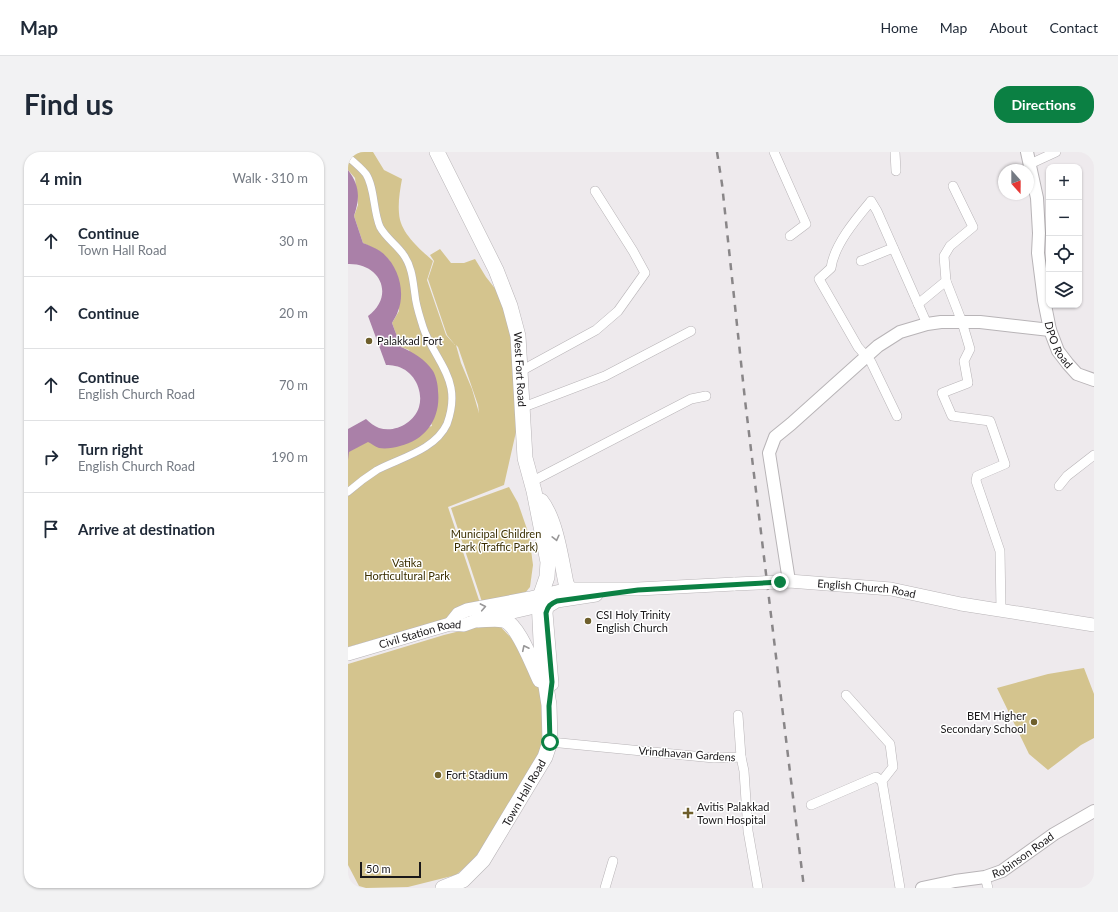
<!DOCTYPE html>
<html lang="en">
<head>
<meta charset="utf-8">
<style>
  :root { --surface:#fff; --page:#f2f2f3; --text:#1f2937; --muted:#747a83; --line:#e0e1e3; --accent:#0b8043 }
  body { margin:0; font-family:Lato,sans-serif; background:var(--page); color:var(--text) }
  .controls { position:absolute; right:12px; top:12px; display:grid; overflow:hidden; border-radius:8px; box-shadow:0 1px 3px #0004 }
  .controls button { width:36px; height:36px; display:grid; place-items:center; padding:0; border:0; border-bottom:1px solid var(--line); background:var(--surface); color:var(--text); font:20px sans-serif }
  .compass { position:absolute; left:650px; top:12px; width:36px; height:36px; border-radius:50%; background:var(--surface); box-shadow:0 1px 3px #0004; rotate:159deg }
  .scale { position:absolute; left:12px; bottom:10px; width:61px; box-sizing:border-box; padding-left:4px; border:2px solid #1a181a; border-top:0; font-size:11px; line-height:14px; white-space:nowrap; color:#1a181a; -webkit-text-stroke:3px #fff; paint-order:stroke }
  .stop { position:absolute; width:12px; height:12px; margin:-9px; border:3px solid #0b8043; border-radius:50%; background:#fff }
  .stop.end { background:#0b8043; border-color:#fff; box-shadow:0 1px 4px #0008 }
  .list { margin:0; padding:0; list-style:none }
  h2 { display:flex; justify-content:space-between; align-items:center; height:52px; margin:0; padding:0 16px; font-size:17px }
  h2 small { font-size:13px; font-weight:400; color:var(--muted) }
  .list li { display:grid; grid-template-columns:26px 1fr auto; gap:12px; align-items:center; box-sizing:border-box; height:72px; padding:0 16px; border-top:1px solid var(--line) }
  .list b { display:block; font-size:15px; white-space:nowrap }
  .list p { margin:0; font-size:13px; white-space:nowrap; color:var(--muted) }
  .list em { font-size:13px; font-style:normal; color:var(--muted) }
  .icon { flex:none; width:22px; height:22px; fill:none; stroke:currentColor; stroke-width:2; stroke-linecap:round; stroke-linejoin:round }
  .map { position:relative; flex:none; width:746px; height:736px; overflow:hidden; border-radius:16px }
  header { display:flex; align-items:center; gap:24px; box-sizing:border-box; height:56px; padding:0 20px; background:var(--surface); border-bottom:1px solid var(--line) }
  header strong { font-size:19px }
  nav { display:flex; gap:22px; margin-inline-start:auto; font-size:14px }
  .intro { display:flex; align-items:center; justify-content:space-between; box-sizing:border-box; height:96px; padding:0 24px }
  h1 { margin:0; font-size:28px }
  .button { padding:10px 18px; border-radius:16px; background:var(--accent); color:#fff; font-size:14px; font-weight:700 }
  main { display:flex; gap:24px; padding:0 24px }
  aside { flex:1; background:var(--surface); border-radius:16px; box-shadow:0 1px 3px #0004 }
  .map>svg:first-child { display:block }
  .green { fill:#d4c48e; fill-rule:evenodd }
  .water { fill:#aa80a8 }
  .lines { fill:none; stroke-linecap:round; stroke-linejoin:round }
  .pedestrian-casing { stroke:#b8b4b7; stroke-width:8 }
  .minor-casing { stroke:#b8b4b7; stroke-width:10 }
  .tertiary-casing { stroke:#b8b4b7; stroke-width:14 }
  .secondary-casing { stroke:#b8b4b7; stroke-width:14 }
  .primary-casing { stroke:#b8b4b7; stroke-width:16 }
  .pedestrian { stroke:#fff; stroke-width:7 }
  .minor { stroke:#fff; stroke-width:9 }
  .tertiary { stroke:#fff; stroke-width:12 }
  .secondary { stroke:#fff; stroke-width:13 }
  .primary { stroke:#fff; stroke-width:15 }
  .rail { stroke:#898688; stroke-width:2.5; stroke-dasharray:7 7; stroke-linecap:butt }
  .secondary-bridge-casing { stroke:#b8b4b7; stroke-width:14; stroke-linecap:butt }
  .secondary-bridge { stroke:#fff; stroke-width:13 }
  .oneway { stroke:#989798 }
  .route { stroke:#0b8043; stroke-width:5 }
  .poi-dot { fill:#6e5f2c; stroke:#fff; stroke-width:1.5 }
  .labels { text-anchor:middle; stroke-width:3; stroke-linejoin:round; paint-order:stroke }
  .poi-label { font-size:11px; fill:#1a181a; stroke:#fff; text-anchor:start }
  .street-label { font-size:11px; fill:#1a181a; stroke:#fff }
  .park-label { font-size:11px; fill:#3a2e00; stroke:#fff }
</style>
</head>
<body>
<header>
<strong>Map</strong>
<nav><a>Home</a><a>Map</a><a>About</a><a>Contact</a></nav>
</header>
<div class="intro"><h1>Find us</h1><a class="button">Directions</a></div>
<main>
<aside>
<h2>4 min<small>Walk · 310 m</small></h2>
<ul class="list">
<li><svg class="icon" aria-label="ahead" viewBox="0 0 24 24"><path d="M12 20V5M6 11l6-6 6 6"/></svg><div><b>Continue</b><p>Town Hall Road</p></div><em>30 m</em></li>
<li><svg class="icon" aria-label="ahead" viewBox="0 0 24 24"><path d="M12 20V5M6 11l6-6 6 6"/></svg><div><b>Continue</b></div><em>20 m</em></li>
<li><svg class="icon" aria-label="ahead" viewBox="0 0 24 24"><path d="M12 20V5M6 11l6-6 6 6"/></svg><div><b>Continue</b><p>English Church Road</p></div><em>70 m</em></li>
<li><svg class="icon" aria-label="right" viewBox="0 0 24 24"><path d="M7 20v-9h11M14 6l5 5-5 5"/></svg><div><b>Turn right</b><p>English Church Road</p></div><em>190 m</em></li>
<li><svg class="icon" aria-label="arrive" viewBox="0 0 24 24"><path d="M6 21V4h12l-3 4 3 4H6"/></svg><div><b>Arrive at destination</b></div></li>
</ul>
</aside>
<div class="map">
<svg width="746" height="736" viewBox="0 0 746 736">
  <rect width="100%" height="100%" fill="#eeeaed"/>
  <g class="green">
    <path d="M 0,0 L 25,0 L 36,18 L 54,27 C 52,38 50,50 51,61 C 52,81 71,96 85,109 L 79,128 L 98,183 L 107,193 L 99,183 L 80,127 L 86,109 L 82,103 L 92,97 L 103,111 L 116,111 L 127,107 L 138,125 L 156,148 L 162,172 L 170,271 L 156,333 L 100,355 L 134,457 L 0,495 L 0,300 L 20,289 L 84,274 L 61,198 L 53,195 L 44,171 L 51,159 L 42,109 L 33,100 L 15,91 L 6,64 L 10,53 L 7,26 L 0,18 ZM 108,193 L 110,195 L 130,253 L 131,261 L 124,237 L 113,211 Z"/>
    <polygon points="161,335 170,351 181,383 185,413 182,435 172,447 136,456 103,356"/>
    <polygon points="148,470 168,491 189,528 197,563 194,601 139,690 125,708 108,723 60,735 18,736 11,734 0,713 0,512 96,483"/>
    <polygon points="736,516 746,542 746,586 733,593 700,618 681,602 649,536 700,522"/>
  </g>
  <path class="water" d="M 0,18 C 12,34 12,46 6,64 L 15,91 C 21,93 27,96 32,99 C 50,112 58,139 50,159 C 49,163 46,167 44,171 L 53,195 C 65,200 77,207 85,219 C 88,224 90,233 90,239 C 93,266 78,288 52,294 C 46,296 37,297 31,296 C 27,295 23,291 20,290 L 1,300 L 0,308 L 0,277 L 18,267 C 22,271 26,274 31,276 C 47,281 66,271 71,255 C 76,238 65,217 47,214 C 44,213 41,213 38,213 L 20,164 C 47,144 33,111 0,112 Z"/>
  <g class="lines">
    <defs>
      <path id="pedestrian" d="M 0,5 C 6,10 13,16 18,22 C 27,36 25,59 32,75 C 38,86 48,92 55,102 C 64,114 65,129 67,143 C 68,154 72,165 75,175 C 82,197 99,214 103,236 C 105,247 103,261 99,272 C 87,298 52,306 29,318 C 18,325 9,332 0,340"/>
      <g id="minor">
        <polyline points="426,0 458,72 442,84"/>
        <polyline points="547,0 548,19"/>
        <polyline points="682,12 708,0"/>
        <polyline points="513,109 545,96"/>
        <polyline points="598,129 614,170 622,197 616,209 620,231 594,241 604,264 642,269 657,312 629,324 628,329 652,399 653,458"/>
        <polyline points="570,152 598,129 596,104 602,94 625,75 605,34"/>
        <polyline points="171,220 248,178 270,159 297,121 285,99 247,39"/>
        <polyline points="173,256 257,224 343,179"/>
        <path d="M 549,264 L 523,210 L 510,195 L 471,127 L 483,116 C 486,93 508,67 523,49 L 529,59 L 579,172"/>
        <polyline points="183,330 343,247 358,244"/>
        <polyline points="711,334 719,324 746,303"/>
        <polyline points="498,543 542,592 545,615 534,629 552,736"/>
        <polyline points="390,563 393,605"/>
        <polyline points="202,590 366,606 393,605 396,619 400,679 410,736"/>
        <polyline points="463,653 528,625 534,629"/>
        <polyline points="637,725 640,736"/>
        <polyline points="257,736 265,709"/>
      </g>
      <g id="tertiary">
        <path id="s1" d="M 679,0 L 689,46 L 691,81 L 690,101 L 696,148 L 702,178 L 710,199 L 720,212 L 729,222 L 746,228"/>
        <polyline points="441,429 421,301 427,285 443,272 530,194 552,180 579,172 593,170 632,170 702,178"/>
        <path id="s2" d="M 574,736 L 607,729 L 637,725 L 654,719 L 706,682 L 746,659"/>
      </g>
      <g id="secondary">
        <path id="s3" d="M 432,430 L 441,429 L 543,437 L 613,452 L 746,473"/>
        <polyline points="102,472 110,462 119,458 182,446 221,437 290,437 387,432"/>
        <path id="s4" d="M 0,502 L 102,472 L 116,473 L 130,468 L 191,454"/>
        <polyline points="204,532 198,461 199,455 209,449 248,443"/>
      </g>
      <g id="primary">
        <path id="s5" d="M 89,0 L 148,118 L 162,154 L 170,184 L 177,306 L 186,339 L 200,410 L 199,425 L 191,448 L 194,509 L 201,553 L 202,590 L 197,605 L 135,708 L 115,728 L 95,736"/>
        <path d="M 193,349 C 208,368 213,407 218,431 L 221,437"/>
        <path d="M 130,468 C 137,468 148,466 155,468 C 170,471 185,514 192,528"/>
      </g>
    </defs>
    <use href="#pedestrian" class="pedestrian-casing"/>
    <use href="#minor" class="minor-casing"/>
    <use href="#tertiary" class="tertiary-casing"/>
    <use href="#secondary" class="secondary-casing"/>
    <use href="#primary" class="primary-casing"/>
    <use href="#pedestrian" class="pedestrian"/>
    <use href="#minor" class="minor"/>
    <use href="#tertiary" class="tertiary"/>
    <use href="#secondary" class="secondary"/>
    <use href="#primary" class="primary"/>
    <polyline class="rail" points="369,0 374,32 397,248 456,736"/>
    <defs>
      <polyline id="secondary-bridge" points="387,432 432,430"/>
    </defs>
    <use href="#secondary-bridge" class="secondary-bridge-casing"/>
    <use href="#secondary-bridge" class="secondary-bridge"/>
  </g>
  <defs><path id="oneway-chevron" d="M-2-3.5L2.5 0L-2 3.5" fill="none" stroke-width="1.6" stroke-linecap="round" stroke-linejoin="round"/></defs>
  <g class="oneway">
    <use href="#oneway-chevron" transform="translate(208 386) rotate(76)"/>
    <use href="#oneway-chevron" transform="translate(135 455) rotate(-11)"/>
    <use href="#oneway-chevron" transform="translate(177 496) rotate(-116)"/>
  </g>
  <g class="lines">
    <path class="route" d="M 202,590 L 201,554 L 204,530 L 198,461 C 200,454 202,452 209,449 L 290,438 L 432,430"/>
  </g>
  <g class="poi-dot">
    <circle cx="21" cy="189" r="4"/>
    <circle cx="240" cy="469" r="4"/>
    <circle cx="686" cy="570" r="4"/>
    <circle cx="90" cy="623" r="4"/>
    <path d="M338 655h4v4h4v4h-4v4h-4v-4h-4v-4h4z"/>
  </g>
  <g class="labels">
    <g class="poi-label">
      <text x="29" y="193">Palakkad Fort</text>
      <text x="248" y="467">CSI Holy Trinity<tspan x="248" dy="13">English Church</tspan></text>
      <text x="678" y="568" text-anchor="end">BEM Higher<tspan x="678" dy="13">Secondary School</tspan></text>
      <text x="98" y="627">Fort Stadium</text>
      <text x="349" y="659">Avitis Palakkad<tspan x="349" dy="13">Town Hospital</tspan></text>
    </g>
    <g class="street-label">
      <text dy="4" stroke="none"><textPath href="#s1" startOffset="197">DPO Road</textPath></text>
      <text dy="4" stroke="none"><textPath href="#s5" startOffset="235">West Fort Road</textPath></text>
      <text dy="4" stroke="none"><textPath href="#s3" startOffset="87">English Church Road</textPath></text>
      <text dy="4" stroke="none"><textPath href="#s4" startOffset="75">Civil Station Road</textPath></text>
      <text transform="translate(339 602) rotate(4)" y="4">Vrindhavan Gardens</text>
      <text transform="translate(176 641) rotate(-60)" y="4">Town Hall Road</text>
      <text dy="4" stroke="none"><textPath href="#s2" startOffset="108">Robinson Road</textPath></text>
    </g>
    <g class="park-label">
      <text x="148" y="386">Municipal Children<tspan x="148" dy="13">Park (Traffic Park)</tspan></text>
      <text x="59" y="415">Vatika<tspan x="59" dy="13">Horticultural Park</tspan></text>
    </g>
  </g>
</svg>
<div class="controls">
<button>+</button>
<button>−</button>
<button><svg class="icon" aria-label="locate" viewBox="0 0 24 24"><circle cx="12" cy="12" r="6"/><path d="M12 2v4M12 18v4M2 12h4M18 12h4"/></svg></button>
<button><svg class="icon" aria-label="layers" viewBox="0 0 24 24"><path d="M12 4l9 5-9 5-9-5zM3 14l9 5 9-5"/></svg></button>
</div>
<svg class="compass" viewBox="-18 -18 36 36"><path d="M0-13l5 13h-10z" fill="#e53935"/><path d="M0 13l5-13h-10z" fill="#747a83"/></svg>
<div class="scale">50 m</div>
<div class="stop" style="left:202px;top:590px"></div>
<div class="stop end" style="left:432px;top:430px"></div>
</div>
</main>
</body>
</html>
